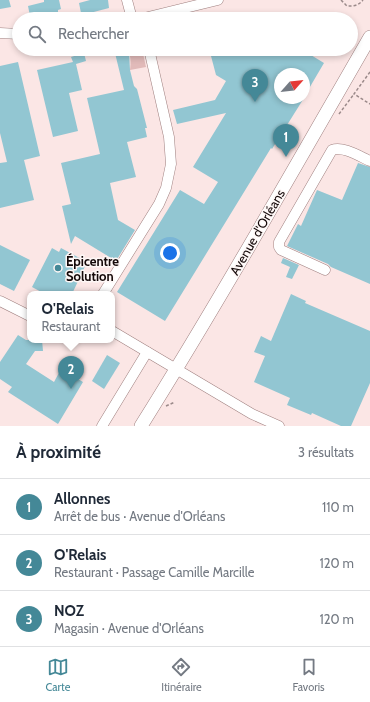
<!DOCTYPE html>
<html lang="fr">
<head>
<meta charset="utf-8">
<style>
  :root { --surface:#fff; --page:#f6f6f7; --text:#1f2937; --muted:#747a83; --line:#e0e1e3; --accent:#448897 }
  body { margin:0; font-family:Cabin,sans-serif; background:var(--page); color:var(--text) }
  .compass { position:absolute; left:274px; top:68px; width:36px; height:36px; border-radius:50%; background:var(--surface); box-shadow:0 2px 6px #0003; rotate:63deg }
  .you { position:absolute; left:170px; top:253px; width:14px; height:14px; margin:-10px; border:3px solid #fff; border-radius:50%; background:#1a73e8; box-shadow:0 0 0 6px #1a73e833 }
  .badge { display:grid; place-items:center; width:26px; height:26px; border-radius:50%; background:var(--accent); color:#fff; font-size:13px; font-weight:700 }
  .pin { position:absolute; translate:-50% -33px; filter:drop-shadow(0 1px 2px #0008) }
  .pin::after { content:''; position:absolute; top:21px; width:14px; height:12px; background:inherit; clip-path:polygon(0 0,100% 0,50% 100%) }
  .popup { position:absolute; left:27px; top:291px; width:88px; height:52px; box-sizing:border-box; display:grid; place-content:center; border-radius:8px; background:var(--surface); filter:drop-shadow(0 1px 3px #0005); font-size:13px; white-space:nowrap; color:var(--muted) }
  .popup b { font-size:15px; color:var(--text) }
  .popup::after { content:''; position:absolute; left:50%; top:100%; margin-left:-8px; border:8px solid transparent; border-top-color:var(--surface) }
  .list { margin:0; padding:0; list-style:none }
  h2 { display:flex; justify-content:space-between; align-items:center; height:52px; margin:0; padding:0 16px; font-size:17px }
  h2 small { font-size:13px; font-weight:400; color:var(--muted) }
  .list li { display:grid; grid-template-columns:26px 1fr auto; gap:12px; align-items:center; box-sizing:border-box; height:56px; padding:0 16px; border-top:1px solid var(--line) }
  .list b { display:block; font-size:15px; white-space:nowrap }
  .list p { margin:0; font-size:13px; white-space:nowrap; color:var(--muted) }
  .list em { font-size:13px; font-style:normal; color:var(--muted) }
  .icon { flex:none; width:22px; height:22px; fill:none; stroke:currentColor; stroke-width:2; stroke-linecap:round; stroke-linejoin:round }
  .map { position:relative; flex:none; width:370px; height:426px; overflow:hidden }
  .search { position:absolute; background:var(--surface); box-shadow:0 2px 6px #0003; left:12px; right:12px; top:12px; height:44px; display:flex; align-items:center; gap:10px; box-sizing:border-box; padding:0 14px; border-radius:22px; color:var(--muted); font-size:15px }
  .sheet { height:220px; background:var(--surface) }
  nav { display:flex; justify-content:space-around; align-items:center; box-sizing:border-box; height:56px; border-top:1px solid var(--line); background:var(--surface); font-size:11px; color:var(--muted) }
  nav a { display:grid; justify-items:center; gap:2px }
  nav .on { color:var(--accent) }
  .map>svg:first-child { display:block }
  .green { fill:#e1bab9 }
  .building { fill:#92c6d2 }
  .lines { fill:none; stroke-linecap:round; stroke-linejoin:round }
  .minor-casing { stroke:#a08180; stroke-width:11 }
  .major-casing { stroke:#a08180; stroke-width:14 }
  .path { stroke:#9b8a8a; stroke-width:1.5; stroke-dasharray:3 2; stroke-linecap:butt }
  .minor { stroke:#fff; stroke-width:10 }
  .major { stroke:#fff; stroke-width:13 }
  .poi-dot { fill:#448897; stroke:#fef7f6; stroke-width:1.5 }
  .labels { text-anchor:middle; stroke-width:3; stroke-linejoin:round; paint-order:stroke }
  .street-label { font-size:13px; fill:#130808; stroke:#fef7f6 }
  .poi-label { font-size:13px; font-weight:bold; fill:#130808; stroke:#fef7f6; text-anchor:start }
</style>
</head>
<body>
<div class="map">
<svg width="370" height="426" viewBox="0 0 370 426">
  <rect width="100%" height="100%" fill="#fbe6e5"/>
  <path class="green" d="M 127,49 L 142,49 L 146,67 L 130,70 C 131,64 131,53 127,49 Z"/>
  <g class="building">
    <polygon points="0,0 9,0 11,7 0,9"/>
    <polygon points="44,0 59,0 61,9 58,10 58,12 35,17 34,15 30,16 28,6 44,2"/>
    <polygon points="90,0 108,0 109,8 86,14 85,12 81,13 79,3"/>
    <polygon points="114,49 126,49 129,51 130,70 134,86 137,89 147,128 145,128 147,137 127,142 136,177 110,183 118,220 135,230 116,261 75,236 71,244 62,206 71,204 61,163 100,154 87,98 124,90"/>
    <polygon points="231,49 301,49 324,63 304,97 304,74 280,74 280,98 304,98 272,149 271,148 165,321 117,292 180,190 204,204 218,182 193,167 226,113 177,124 173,110 215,100 226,81 216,75 211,56 230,52"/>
    <polygon points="84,53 86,61 76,64 82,90 69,93 78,131 53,137 37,70 73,62 71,57"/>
    <polygon points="18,62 40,156 24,160 34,200 0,208 0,163 7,162 0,133 0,66"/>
    <polygon points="358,163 370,167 370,284 331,267 328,264 287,246 298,224 301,226 317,190 342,200"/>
    <polygon points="0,245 30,260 14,291 0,284"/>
    <polygon points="52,248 59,252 61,248 87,262 72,294 45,294 32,287"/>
    <polygon points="283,258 299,265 292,279 286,277 290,267 281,263"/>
    <polygon points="291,294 306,301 305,303 370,331 370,383 351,426 341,426 312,413 311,415 287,405 290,398 254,382 265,356 254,352 261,336 271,341"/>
    <polygon points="18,335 26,340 42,340 43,351 35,351 26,364 54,382 61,369 83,382 58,424 8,392 12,387 0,379 0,362"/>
    <polygon points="107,355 120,363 104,389 92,381"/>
  </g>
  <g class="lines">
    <defs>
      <g id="minor">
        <polyline points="127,0 132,19"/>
        <polyline points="140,19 218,0"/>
        <polyline points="0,33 19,34"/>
        <path d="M 325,270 L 281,250 L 279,247 L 279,242 L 332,150 C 343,146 359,156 370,161"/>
        <polyline points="103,294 159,204 166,188 171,164 169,137 149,49"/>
        <polyline points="0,301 30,316"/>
        <polyline points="112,331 252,414 279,426"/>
        <polyline points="102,426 147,352"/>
      </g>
      <path id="major" d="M 141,426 C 221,298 295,167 370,37"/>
    </defs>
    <use href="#minor" class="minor-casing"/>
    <use href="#major" class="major-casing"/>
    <g class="path">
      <path d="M 341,0 L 347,6 C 354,6 358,6 363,0"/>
      <polyline points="370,72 354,94 370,104"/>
      <polyline points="339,114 354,94"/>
      <polyline points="166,406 175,402"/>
    </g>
    <use href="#minor" class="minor"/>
    <use href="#major" class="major"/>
  </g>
  <circle class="poi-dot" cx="58" cy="268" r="4"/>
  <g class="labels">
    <g class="street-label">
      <text transform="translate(257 232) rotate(-60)" y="5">Avenue d'Orléans</text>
    </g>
    <g class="poi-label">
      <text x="66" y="266">Épicentre<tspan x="66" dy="15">Solution</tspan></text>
    </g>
  </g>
</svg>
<svg class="compass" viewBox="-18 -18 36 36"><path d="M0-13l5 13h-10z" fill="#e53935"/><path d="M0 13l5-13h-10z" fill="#747a83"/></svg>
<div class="you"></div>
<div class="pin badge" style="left:286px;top:157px">1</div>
<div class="pin badge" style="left:71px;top:389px">2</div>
<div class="popup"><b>O'Relais</b>Restaurant</div>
<div class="pin badge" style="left:255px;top:102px">3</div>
<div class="search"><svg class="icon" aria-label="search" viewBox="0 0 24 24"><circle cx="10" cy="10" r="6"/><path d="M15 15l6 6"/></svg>Rechercher</div>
</div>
<section class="sheet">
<h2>À proximité<small>3 résultats</small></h2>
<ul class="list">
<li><span class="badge">1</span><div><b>Allonnes</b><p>Arrêt de bus · Avenue d'Orléans</p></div><em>110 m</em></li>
<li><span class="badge">2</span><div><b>O'Relais</b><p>Restaurant · Passage Camille Marcille</p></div><em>120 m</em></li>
<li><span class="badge">3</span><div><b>NOZ</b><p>Magasin · Avenue d'Orléans</p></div><em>120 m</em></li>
</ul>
</section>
<nav>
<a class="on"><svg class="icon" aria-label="map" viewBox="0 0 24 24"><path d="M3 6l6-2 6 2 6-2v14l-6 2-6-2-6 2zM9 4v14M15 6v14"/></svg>Carte</a>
<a><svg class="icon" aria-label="directions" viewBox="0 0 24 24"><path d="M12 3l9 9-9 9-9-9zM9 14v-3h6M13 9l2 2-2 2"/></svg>Itinéraire</a>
<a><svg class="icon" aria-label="saved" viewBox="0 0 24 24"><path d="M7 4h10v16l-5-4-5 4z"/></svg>Favoris</a>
</nav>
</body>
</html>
